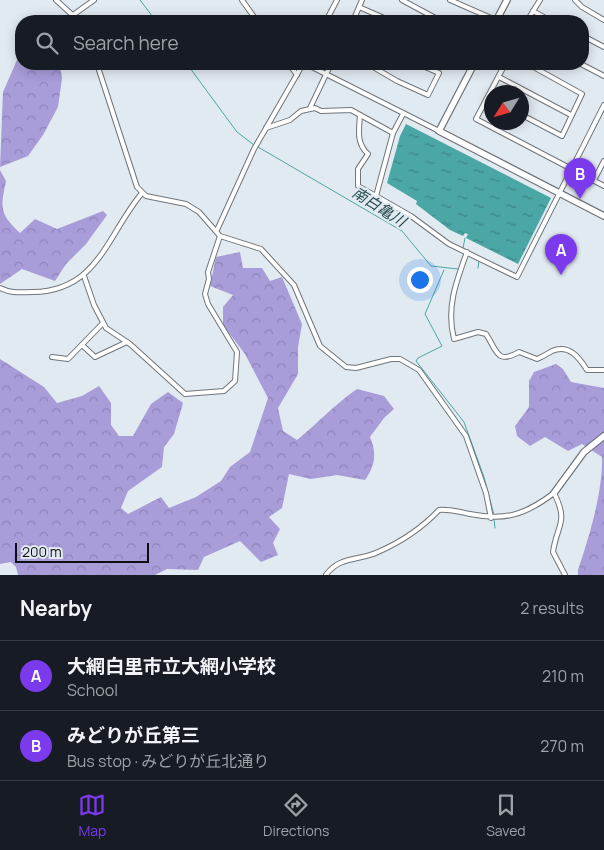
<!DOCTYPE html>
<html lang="en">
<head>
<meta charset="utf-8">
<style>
  :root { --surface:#171b24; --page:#20242c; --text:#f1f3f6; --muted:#9ea1a6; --line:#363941; --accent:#7c3aed }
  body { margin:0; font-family:Manrope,"Noto Sans JP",sans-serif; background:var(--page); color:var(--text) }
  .compass { position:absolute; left:484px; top:85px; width:45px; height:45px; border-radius:50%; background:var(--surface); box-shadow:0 2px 12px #0003; rotate:233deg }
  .scale { position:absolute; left:15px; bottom:12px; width:134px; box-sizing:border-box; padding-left:5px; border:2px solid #0d0f11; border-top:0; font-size:14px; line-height:18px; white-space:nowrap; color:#0d0f11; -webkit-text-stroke:4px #e2eaf1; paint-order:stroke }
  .you { position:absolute; left:419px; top:279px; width:18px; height:18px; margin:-12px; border:4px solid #fff; border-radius:50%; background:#1a73e8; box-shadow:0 0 0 8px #1a73e833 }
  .badge { display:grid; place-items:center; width:32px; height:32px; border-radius:50%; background:var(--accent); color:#fff; font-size:16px; font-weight:700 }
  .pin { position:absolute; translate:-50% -41px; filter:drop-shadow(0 1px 2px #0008) }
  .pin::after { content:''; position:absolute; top:26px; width:18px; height:15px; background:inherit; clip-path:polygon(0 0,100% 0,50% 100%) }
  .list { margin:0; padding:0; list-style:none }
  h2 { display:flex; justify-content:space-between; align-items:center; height:65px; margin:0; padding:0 20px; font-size:21px }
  h2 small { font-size:16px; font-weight:400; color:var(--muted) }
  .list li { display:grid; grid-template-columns:32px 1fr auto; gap:15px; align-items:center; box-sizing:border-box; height:70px; padding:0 20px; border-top:1px solid var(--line) }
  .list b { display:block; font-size:19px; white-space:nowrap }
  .list p { margin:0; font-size:16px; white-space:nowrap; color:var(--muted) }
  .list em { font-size:16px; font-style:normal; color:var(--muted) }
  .icon { flex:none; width:28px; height:28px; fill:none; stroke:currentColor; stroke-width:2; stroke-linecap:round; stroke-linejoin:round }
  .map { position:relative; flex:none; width:604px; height:575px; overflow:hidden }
  .search { position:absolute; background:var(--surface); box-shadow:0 2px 12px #0003; left:15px; right:15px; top:15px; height:55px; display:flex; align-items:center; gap:12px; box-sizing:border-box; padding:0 18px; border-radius:20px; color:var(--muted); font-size:19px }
  .sheet { height:205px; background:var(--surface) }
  nav { display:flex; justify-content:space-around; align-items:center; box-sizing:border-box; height:70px; border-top:1px solid var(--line); background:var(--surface); font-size:14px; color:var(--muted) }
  nav a { display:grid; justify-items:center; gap:2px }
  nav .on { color:var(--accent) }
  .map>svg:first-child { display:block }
  .forest { fill:url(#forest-crowns) }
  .water { fill:url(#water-ripples) }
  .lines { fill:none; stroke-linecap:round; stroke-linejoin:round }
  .stream { stroke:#4aa7a5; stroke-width:1 }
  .street-casing { stroke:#6e757b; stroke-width:6 }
  .secondary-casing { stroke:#6e757b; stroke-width:8 }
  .street { stroke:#fff; stroke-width:4 }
  .secondary { stroke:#fff; stroke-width:5.5 }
  .labels { text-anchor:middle; stroke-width:4.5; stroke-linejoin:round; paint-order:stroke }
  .water-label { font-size:15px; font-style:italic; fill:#224c4b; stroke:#e2eaf1 }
</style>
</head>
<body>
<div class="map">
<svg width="604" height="575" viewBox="0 0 604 575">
  <defs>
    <pattern id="forest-crowns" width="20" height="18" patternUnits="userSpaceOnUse" patternTransform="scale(1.25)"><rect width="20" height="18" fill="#a89cd9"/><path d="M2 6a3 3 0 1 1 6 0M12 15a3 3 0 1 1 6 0" fill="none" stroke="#8f85b9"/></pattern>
    <pattern id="water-ripples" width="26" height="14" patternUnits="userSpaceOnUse" patternTransform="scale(1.25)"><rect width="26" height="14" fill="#4aa7a5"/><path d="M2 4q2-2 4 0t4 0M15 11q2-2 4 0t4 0" fill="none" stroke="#3c8685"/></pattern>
  </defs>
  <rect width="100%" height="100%" fill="#e2eaf1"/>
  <g class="forest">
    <polygon points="21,51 21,64 60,64 62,78 58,107 43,135 28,156 0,167 3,92"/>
    <path d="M 0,170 L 6,181 C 0,209 0,214 20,233 L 35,219 L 57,229 L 103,211 L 107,215 L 86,244 L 66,264 L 55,281 L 22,269 L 0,284 Z"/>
    <path d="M 240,252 L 243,268 L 262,268 L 270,281 L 282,277 L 302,324 L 298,347 L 298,374 L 278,408 L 283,431 L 297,440 C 318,423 335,404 357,389 L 384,396 L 394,409 L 384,418 L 370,437 C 377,453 375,466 365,480 L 337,475 L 311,479 L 289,474 L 282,508 L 269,517 L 280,529 L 273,543 L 278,555 L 261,562 L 240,541 L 204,557 L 198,570 L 167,569 L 155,575 L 18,575 L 16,567 L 11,562 L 0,564 L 0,359 L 44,387 L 57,403 L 82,396 L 99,386 L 111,403 L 111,425 L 119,436 L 133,436 L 151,404 L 168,392 L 183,403 L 174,434 L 164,447 L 162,467 L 128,491 L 121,508 L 128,514 L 161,497 L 169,508 L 196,497 L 221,481 L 230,467 L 250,452 L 268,398 L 245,354 L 223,325 L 223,307 L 233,295 L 210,286 L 216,257 Z"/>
    <path d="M 556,364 L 563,369 L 571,382 L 604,388 L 604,575 L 578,575 L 578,570 C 589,537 603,492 602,457 L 582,444 L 568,451 L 545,437 L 530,446 L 517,436 L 515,426 L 529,407 L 529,381 L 534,372 Z"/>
  </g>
  <polygon class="water" points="406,124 551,198 518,264 466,238 468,234 465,233 463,236 450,230 416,204 417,201 387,183 400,136"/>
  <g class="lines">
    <g class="stream">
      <polyline points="140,0 156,21"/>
      <polyline points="187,64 237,132 254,145"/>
      <polyline points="258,147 402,231 431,266 458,269"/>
      <polyline points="465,238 463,248 476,255"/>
      <polyline points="478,268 479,261"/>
      <polyline points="444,270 425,314 442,346 418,358 416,361 464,422 484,477 494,515"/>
      <polyline points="494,519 495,528"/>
    </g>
    <defs>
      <g id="street">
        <polyline points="56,0 79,21"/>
        <polyline points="242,0 257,21"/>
        <polyline points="402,0 441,21"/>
        <polyline points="450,0 498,21"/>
        <polyline points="575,0 582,7 604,20"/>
        <polyline points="359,7 391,21"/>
        <polyline points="533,11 551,21"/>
        <polyline points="73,15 94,0"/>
        <polyline points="326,21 337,0"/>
        <polyline points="353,21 362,0"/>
        <polyline points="527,21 540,0"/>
        <polyline points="583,36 604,47"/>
        <polyline points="97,64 137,187 146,196 186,204 199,212 220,236 261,249 294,285 320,346 346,367 356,368 391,359 400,359 419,370 466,436 486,493 491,518"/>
        <polyline points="289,64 297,75"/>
        <polyline points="306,64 439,131"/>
        <polyline points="368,64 397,81 428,95 439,73 418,64"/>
        <polyline points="505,64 476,119 604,186"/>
        <polyline points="581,64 604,76"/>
        <polyline points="499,77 571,115"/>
        <polyline points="310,108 331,64"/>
        <polyline points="403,114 393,133 376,196 411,216 449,244 517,277 604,105"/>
        <path d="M 360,115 C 359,130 356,143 368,154 L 358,169 L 358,186 L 376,196"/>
        <polyline points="522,115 562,136 582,94 528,64"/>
        <polyline points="266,128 290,120 301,111 315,108 321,111 351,110 393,133"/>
        <polyline points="594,180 604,161"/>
        <polyline points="217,230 254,149 303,64"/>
        <path d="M 467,252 C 456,282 446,308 454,339 L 478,332 L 486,334 C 497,350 496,365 519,352 L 537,359 C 542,357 547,354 552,351 C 569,344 579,357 587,370 L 604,370"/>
        <polyline points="84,276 94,305 106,328 130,344 185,394 224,391 235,381 237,352 208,304 205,294 209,279 208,272 220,236"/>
        <path d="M 0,288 C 13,294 20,292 33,292 C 98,291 107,235 142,193"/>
        <polyline points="82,345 95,357 127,342"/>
        <polyline points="52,357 68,359 103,323"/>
        <path d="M 326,575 C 339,556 359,561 378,552 C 401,542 422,528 439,510 C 449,509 460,512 470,514 C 505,521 525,515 554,493 C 569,523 557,524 553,552 L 565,575"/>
      </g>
      <g id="secondary">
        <polyline points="496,21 507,0"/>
        <polyline points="474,64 439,131 604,216"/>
        <polyline points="554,493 584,452 604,436"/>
      </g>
    </defs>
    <use href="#street" class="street-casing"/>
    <use href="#secondary" class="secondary-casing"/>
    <use href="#street" class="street"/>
    <use href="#secondary" class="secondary"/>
  </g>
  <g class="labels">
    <g class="water-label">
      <text transform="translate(379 207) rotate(32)" y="5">南白亀川</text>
    </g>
  </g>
</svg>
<svg class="compass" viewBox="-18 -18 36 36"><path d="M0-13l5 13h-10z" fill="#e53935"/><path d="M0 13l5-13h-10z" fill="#9ea1a6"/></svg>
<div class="scale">200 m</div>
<div class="you"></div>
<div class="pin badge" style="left:561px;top:275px">A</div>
<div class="pin badge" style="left:580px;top:199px">B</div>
<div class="search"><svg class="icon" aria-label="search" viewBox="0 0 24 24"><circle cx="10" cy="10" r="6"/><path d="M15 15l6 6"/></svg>Search here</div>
</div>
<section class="sheet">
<h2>Nearby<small>2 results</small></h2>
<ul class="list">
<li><span class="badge">A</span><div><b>大網白里市立大網小学校</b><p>School</p></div><em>210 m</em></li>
<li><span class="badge">B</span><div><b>みどりが丘第三</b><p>Bus stop · みどりが丘北通り</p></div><em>270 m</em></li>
</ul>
</section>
<nav>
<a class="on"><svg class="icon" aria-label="map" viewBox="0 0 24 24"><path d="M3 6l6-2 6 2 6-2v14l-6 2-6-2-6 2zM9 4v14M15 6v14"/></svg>Map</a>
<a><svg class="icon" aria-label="directions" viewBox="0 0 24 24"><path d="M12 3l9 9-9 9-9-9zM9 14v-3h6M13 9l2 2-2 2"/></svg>Directions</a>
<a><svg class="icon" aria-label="saved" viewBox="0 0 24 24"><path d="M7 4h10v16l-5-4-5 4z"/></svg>Saved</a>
</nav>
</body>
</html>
